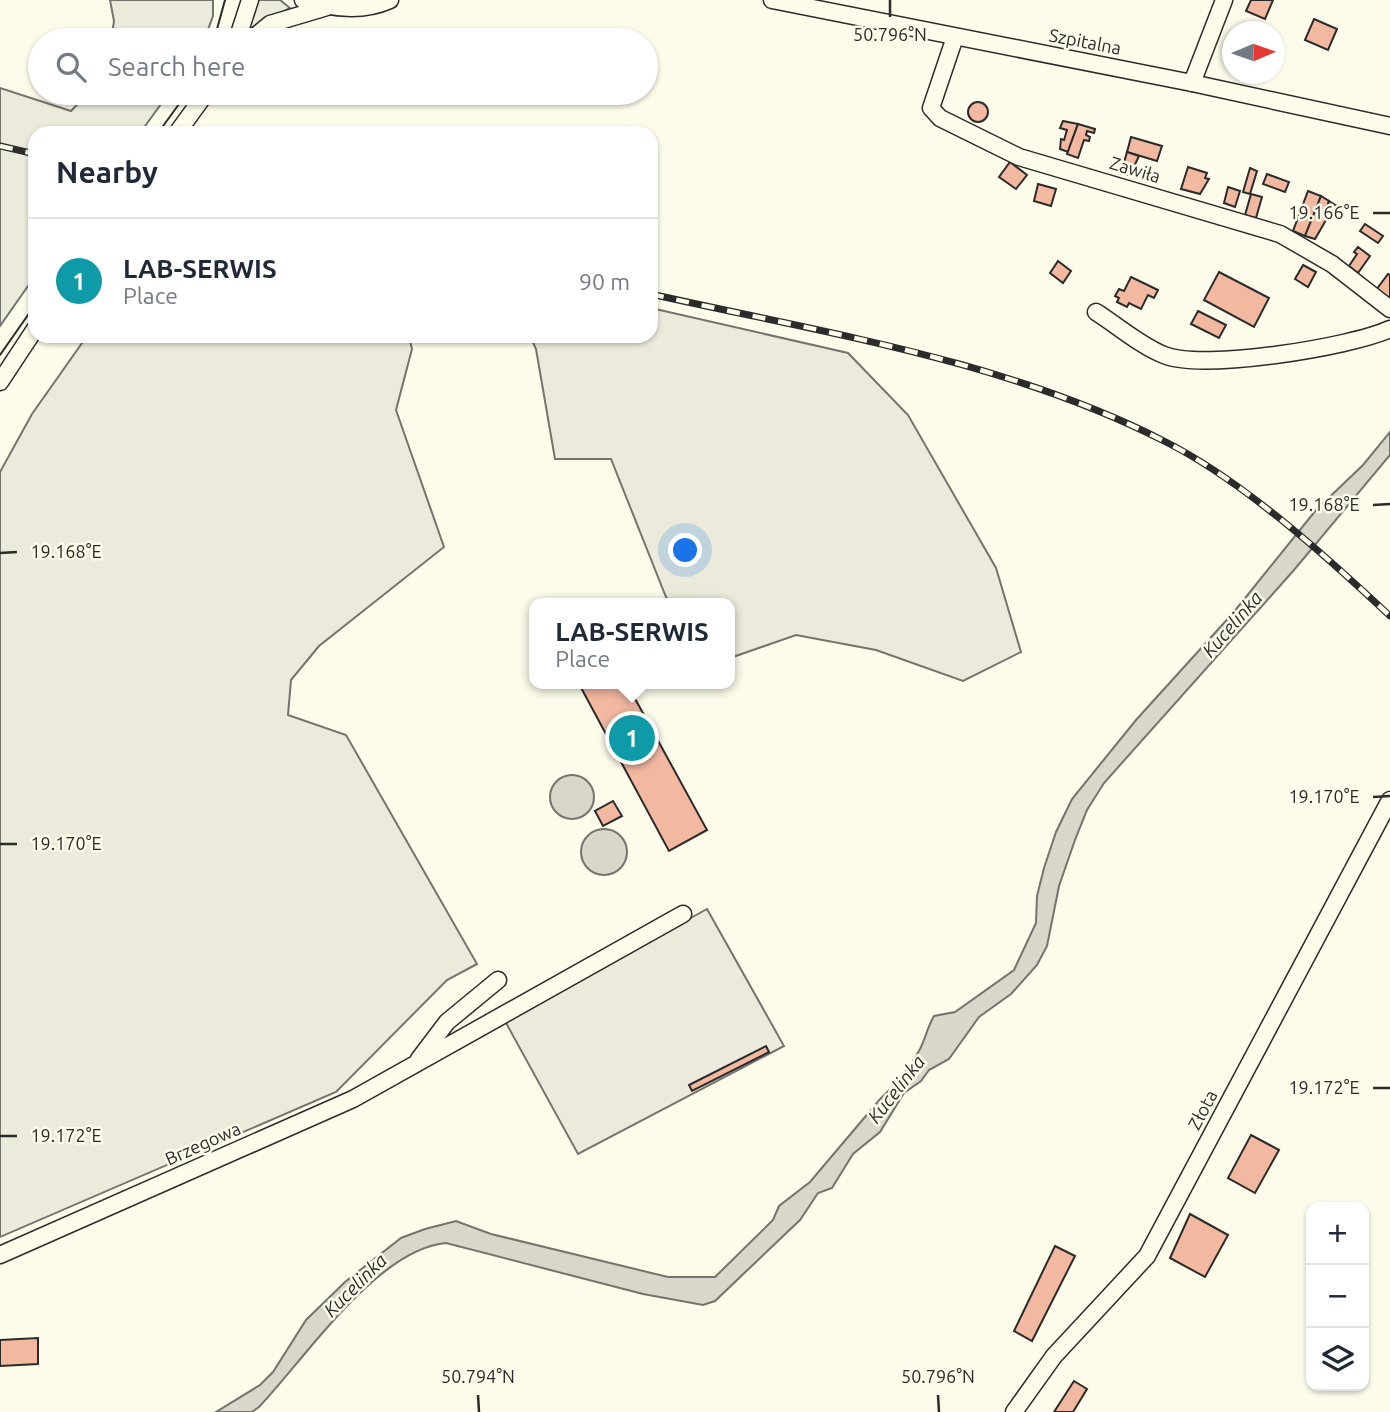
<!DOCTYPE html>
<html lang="en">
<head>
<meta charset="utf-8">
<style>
  :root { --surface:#fff; --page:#f6f6f7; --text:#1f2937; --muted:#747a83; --line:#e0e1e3; --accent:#b45309 }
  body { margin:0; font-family:Ubuntu,sans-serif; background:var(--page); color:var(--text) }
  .controls { position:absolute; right:21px; bottom:21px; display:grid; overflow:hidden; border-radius:14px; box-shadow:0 2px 5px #0004 }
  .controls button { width:63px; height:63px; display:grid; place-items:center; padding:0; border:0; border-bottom:2px solid var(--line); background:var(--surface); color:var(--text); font:35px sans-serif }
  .compass { position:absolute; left:1222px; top:21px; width:63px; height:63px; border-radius:50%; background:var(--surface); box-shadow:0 2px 5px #0004; rotate:88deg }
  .you { position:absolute; left:686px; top:551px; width:24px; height:24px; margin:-18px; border:5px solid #fff; border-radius:50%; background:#1a73e8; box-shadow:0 0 0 10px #1a73e833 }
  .badge { display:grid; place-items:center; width:46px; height:46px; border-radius:50%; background:var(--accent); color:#fff; font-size:23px; font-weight:700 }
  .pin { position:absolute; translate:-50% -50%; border:4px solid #fff; box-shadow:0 2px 7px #0006 }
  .popup { position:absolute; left:529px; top:598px; width:206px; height:91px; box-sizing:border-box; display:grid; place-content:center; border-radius:14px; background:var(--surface); filter:drop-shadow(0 2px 5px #0005); font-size:23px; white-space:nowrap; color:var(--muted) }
  .popup b { font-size:26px; color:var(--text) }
  .popup::after { content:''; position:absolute; left:50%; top:100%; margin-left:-14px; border:14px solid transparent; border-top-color:var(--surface) }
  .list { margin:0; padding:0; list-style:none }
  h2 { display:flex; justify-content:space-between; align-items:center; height:91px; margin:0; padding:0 28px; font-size:30px }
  h2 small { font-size:23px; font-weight:400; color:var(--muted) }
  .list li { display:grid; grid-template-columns:46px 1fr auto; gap:21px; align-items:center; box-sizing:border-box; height:126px; padding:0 28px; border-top:2px solid var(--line) }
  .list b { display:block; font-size:26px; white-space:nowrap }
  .list p { margin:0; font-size:23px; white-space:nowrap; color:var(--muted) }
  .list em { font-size:23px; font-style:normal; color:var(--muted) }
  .icon { flex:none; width:38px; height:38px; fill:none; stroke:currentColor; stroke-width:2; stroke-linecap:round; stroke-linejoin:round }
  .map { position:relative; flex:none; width:1390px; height:1412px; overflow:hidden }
  .search { position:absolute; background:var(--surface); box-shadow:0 2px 5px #0004; left:28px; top:28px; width:630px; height:77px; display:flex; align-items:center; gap:18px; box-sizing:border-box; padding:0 24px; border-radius:38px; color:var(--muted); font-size:26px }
  .panel { position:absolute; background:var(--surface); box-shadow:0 2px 5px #0004; left:28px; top:126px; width:630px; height:217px; border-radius:21px }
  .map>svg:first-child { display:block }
  .green { fill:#ecebdb; stroke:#74746e; stroke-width:2 }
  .water { fill:#d8d7c9; stroke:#74746e; stroke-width:2 }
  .building { fill:#f2b8a0; stroke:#2b2b2b; stroke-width:2 }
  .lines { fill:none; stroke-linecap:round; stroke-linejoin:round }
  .minor-casing { stroke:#2b2b2b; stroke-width:19 }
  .minor { stroke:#fdfbea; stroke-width:16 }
  .tram { stroke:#2b2b2b; stroke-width:2 }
  .rail-casing { stroke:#2b2b2b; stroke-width:7 }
  .rail { stroke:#fdfbea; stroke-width:4.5; stroke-dasharray:13; stroke-linecap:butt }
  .ticks { fill:none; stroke:#2b2b2b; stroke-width:2.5 }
  .labels { text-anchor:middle; stroke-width:5; stroke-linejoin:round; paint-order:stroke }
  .street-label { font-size:18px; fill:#2b2b2b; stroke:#fdfbea }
  .water-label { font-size:19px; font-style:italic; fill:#2b2b2b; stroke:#fdfbea }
  .ticks-label { font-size:18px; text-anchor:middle; fill:#2b2b2b; stroke:#fdfbea; stroke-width:5; stroke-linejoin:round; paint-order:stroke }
</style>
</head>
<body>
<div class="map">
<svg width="1390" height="1412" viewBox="0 0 1390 1412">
  <rect width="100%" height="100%" fill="#fdfbea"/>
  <g class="green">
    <polygon points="110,0 213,0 213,16 204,40 111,40 114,21"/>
    <polygon points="254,0 280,0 290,8 248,30"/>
    <polygon points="0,88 71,111 88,93 169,93 140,133 35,133 35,276 0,326"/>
    <polygon points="651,308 848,353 908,415 996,568 1021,652 963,681 876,650 796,635 730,658 730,603 671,603 666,597 611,459 555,459 536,349 530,336 651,336"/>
    <polygon points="87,336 409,336 412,349 396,410 444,547 319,646 291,680 288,715 346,735 477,964 447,980 336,1092 0,1237 0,472 32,414"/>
    <polygon points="707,909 784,1046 578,1154 505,1021"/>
  </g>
  <g class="water">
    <path d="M 1390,432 L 1390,455 L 1294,570 L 1104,783 L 1087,810 L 1075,840 L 1059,886 L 1047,946 L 1037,965 L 1011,994 L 979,1017 L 949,1059 L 929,1070 L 921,1081 L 904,1093 L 880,1132 L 853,1154 L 832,1188 L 818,1193 L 800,1220 L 715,1301 L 703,1305 L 643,1294 L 446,1243 C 377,1249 304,1360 259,1407 L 252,1412 L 216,1412 L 260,1385 L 273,1372 L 306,1320 L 345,1282 L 401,1238 L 425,1229 L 456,1221 L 491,1234 L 668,1277 L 715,1277 L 773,1220 L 779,1206 L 810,1182 L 881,1098 C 896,1085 909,1069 919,1051 C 925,1040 927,1028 934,1016 L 955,1012 L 1014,970 L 1036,923 L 1037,896 L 1044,868 L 1056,832 L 1072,799 L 1136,720 L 1233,613 L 1316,510 L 1363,465 Z"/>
    <circle cx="572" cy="797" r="22"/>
    <circle cx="604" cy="852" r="23"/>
  </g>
  <g class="building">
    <polygon points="1251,0 1273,0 1265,19 1246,11"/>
    <polygon points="1314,19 1337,29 1328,50 1305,40"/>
    <circle cx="978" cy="112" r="10"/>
    <polygon points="1063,121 1078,124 1068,152 1060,149 1061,139 1064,140 1067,130 1060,128"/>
    <polygon points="1078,124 1095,129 1094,133 1087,131 1086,135 1090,137 1089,141 1084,140 1078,158 1067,154"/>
    <polygon points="1131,137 1162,146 1157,161 1127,152"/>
    <polygon points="1127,152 1139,156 1130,175 1121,173"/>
    <polygon points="1010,162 1027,175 1016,189 999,177"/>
    <polygon points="1188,167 1207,173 1205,178 1209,179 1200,194 1181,189"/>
    <polygon points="1250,168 1257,171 1250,194 1243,192"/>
    <polygon points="1267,174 1289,182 1285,192 1263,184"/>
    <polygon points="1038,184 1056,189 1051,206 1034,201"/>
    <polygon points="1228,187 1240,191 1235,207 1224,203"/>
    <polygon points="1308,191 1321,196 1305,236 1293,231"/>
    <polygon points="1251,194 1262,197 1256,218 1245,215"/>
    <polygon points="1321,196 1329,201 1325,214 1329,215 1315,239 1305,236"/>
    <polygon points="1329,201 1343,210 1339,220 1325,214"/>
    <polygon points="1365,224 1383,236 1378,243 1360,231"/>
    <polygon points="1358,247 1370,256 1358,273 1349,266 1357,254 1354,252"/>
    <polygon points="1058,261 1071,271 1063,283 1050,273"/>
    <polygon points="1303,265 1316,272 1308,287 1295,279"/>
    <polygon points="1219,272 1269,298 1254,327 1204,300"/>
    <polygon points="1388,274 1390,275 1390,302 1376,290"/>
    <polygon points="1131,277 1158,290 1154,298 1148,295 1141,309 1129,303 1127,307 1117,302 1119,298 1115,296 1119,289 1124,291"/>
    <polygon points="1198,311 1226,325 1219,338 1191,324"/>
    <polygon points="579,684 627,684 707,830 669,851"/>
    <polygon points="613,801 622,816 603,826 595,811"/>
    <polygon points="766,1046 769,1052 692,1091 689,1085"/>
    <polygon points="1251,1135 1279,1150 1255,1193 1228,1178"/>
    <polygon points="1190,1214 1228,1235 1205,1277 1170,1258"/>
    <polygon points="1055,1246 1075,1256 1032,1341 1014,1331"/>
    <polygon points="38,1338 38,1364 0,1366 0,1340"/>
    <polygon points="1074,1381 1087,1389 1073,1412 1054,1412"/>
  </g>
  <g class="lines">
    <defs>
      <g id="minor">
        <path d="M 303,0 C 333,8 361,13 390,0"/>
        <polyline points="772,0 1192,83 1390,126"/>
        <polyline points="955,37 931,108 940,118 1019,157 1280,234 1332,264 1390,309"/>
        <polyline points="237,40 250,0"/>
        <polyline points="251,40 270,24 327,7"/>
        <polyline points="1192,83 1224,0"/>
        <polyline points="177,133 206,93"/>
        <path d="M 1096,312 C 1118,326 1141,346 1164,355 C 1203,371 1351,347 1390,329"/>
        <polyline points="0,382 35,329"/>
        <polyline points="419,1059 447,1022 498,980"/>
        <polyline points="0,1255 353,1099 683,914"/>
        <polyline points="1014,1412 1054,1356 1147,1256 1390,800"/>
      </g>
    </defs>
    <use href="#minor" class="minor-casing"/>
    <use href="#minor" class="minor"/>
    <g class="tram">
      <polyline points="214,40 225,0"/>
      <polyline points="158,133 187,93"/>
      <polyline points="0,355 35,305"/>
    </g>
    <defs>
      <g id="rail">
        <polyline points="0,146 35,154"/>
        <path d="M 651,294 C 824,333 1005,360 1164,441 C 1242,480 1326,556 1390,616"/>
      </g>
    </defs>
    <use href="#rail" class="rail-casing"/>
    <use href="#rail" class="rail"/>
  </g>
  <path class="ticks" d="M 890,0 L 890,17M 1373,213 L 1390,213M 1373,505 L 1390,504M 0,553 L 17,552M 1373,797 L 1390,796M 0,844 L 17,844M 1373,1088 L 1390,1088M 0,1136 L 17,1136M 478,1395 L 479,1412M 938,1395 L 939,1412"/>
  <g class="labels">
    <g class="street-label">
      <text transform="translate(1085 42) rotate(11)" y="6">Szpitalna</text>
      <text transform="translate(1135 170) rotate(17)" y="6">Zawiła</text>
      <text transform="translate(1203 1110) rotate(-62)" y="6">Złota</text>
      <text transform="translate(203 1144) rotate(-24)" y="6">Brzegowa</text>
    </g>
    <g class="water-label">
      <text transform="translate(1232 624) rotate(-49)" y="7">Kucelinka</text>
      <text transform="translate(896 1089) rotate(-52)" y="7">Kucelinka</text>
      <text transform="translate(355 1285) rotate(-45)" y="7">Kucelinka</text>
    </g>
  </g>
  <g class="ticks-label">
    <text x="890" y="41">50.796°N</text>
    <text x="1324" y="219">19.166°E</text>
    <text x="1324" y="511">19.168°E</text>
    <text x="66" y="558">19.168°E</text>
    <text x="1324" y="803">19.170°E</text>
    <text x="66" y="850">19.170°E</text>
    <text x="1324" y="1094">19.172°E</text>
    <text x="66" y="1142">19.172°E</text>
    <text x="478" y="1383">50.794°N</text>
    <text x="938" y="1383">50.796°N</text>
  </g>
</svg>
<div class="controls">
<button>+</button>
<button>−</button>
<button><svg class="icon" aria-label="layers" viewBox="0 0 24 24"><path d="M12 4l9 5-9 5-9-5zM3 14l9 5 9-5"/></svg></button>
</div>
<svg class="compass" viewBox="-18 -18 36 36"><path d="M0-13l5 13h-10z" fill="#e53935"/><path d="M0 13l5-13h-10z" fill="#747a83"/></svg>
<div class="you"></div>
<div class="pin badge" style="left:632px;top:738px;background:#0f9aa8">1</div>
<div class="popup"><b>LAB-SERWIS</b>Place</div>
<div class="search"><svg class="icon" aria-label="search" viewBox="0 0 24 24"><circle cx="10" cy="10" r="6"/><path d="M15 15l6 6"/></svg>Search here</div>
<section class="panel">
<h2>Nearby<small></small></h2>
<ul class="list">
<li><span class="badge" style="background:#0f9aa8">1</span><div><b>LAB-SERWIS</b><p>Place</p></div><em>90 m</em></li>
</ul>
</section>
</div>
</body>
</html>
